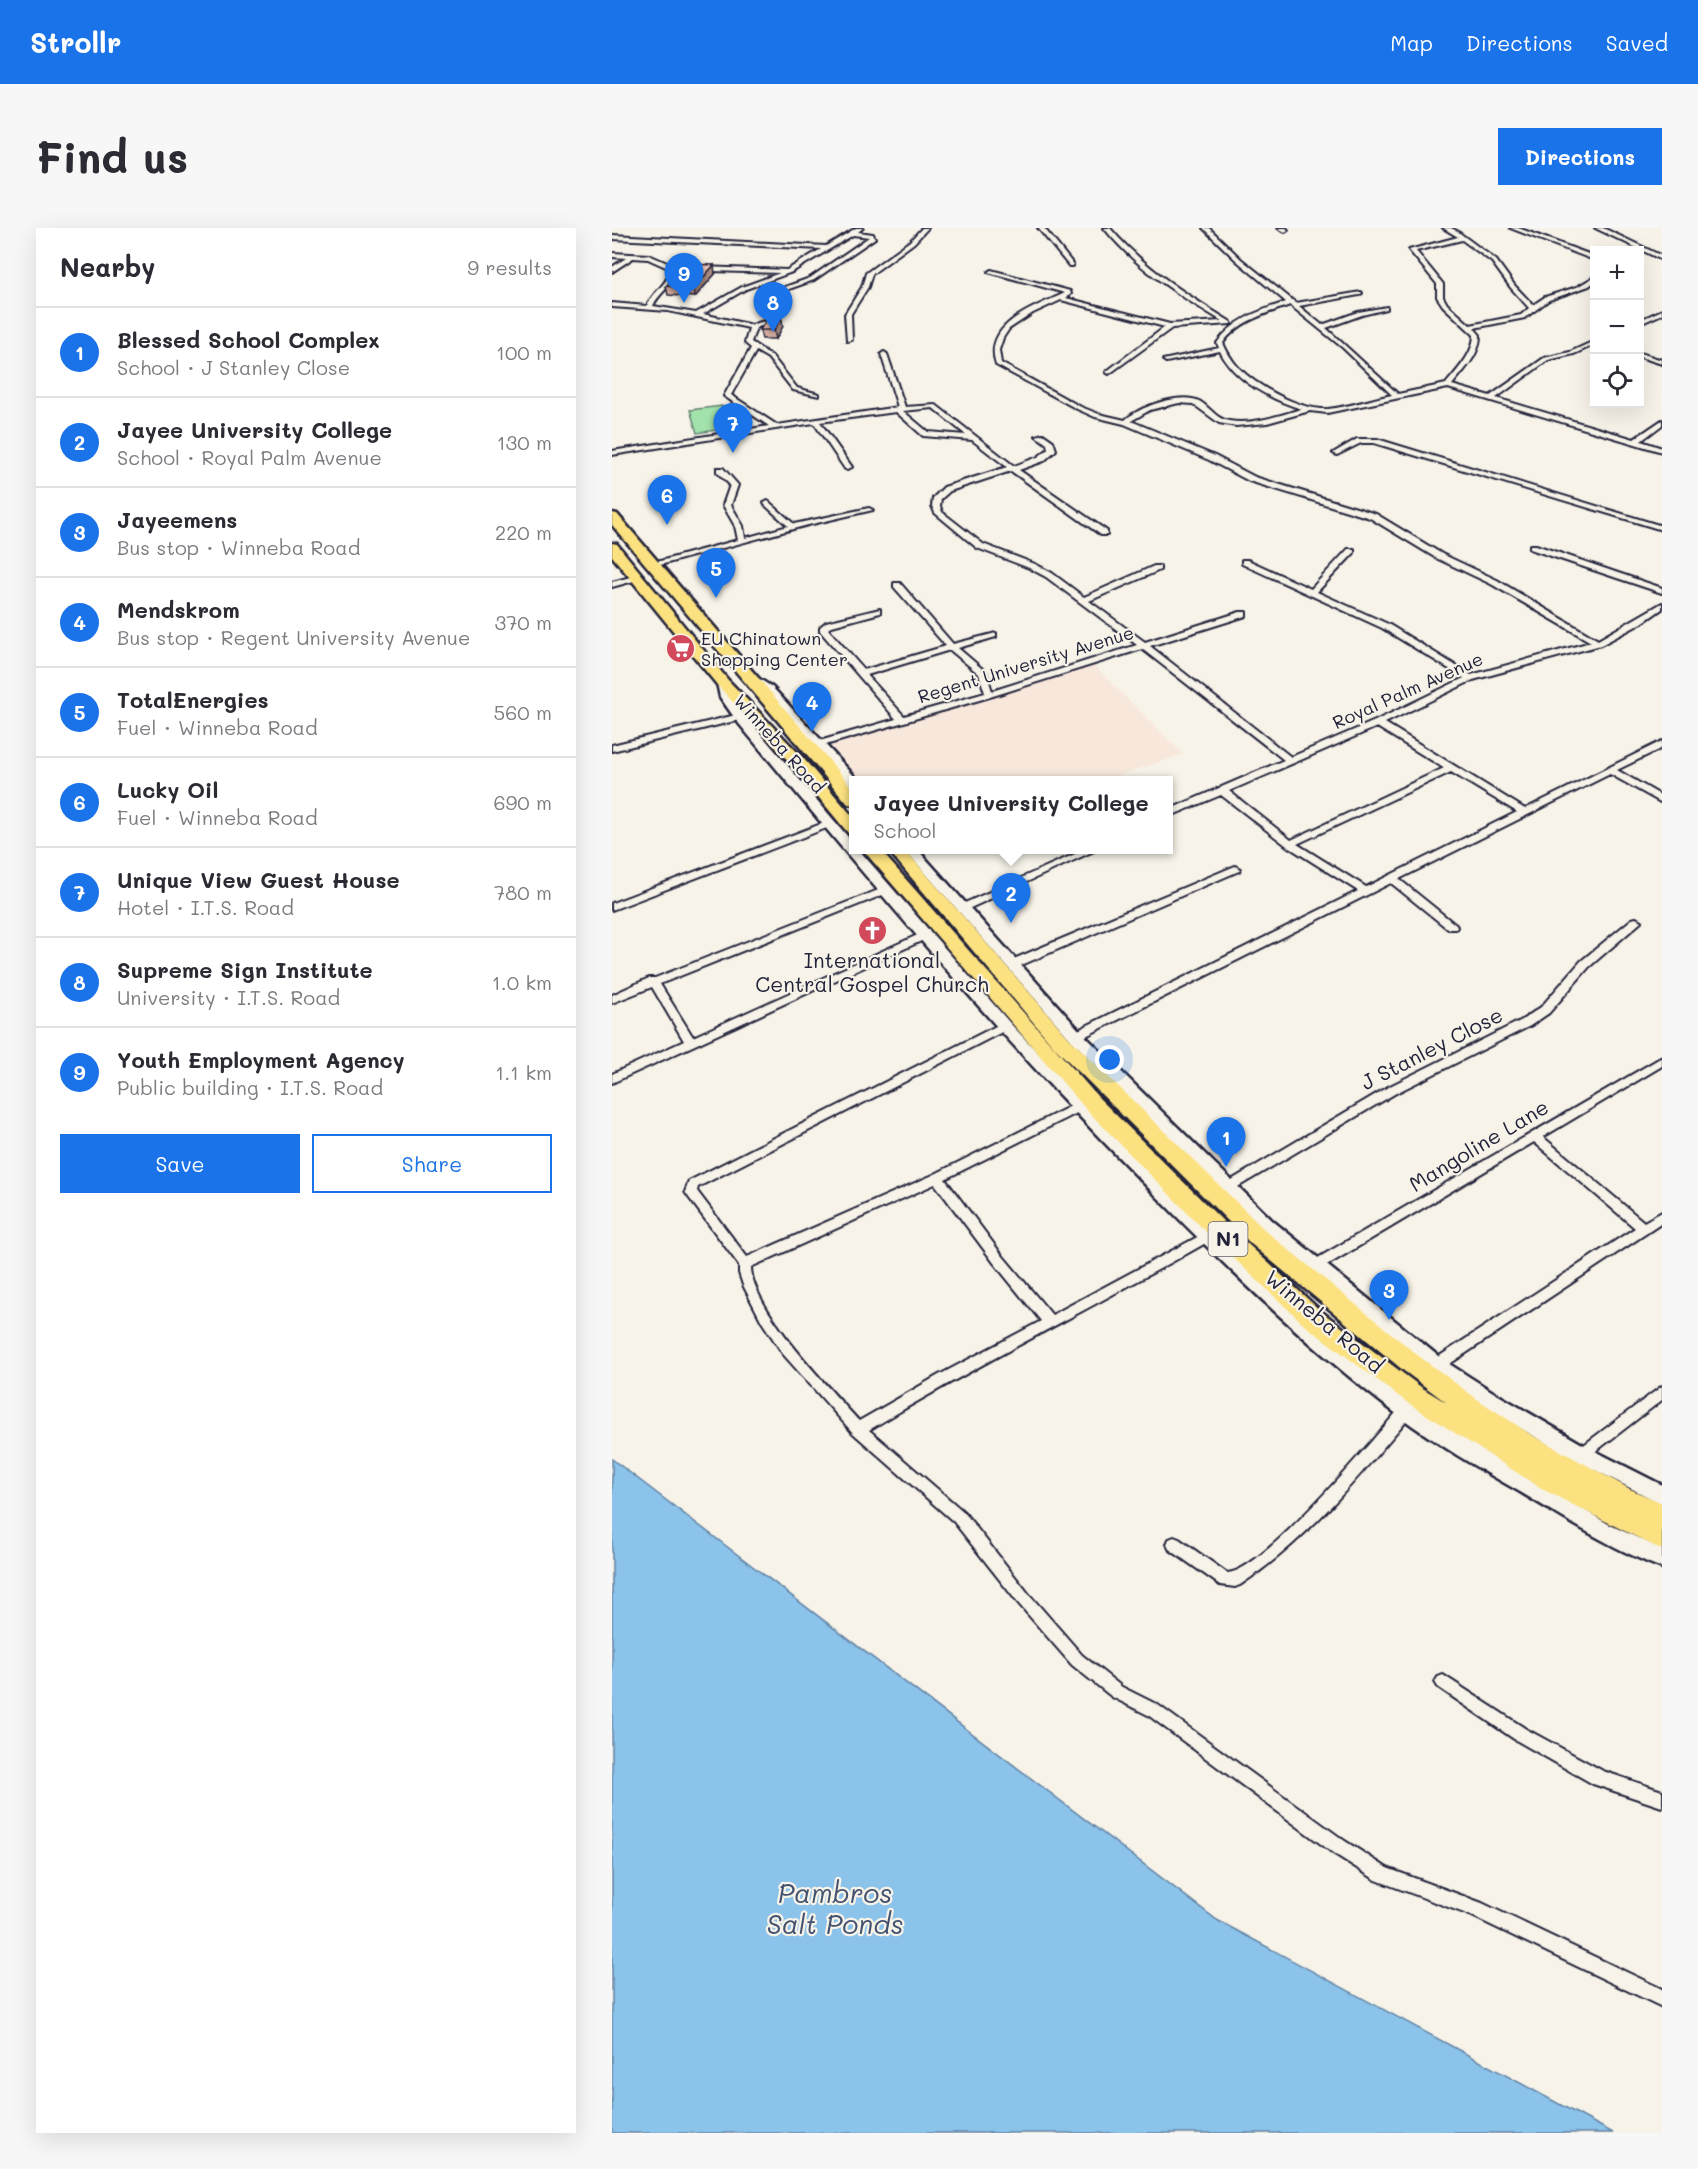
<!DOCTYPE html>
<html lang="en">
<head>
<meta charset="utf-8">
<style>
  :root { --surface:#fff; --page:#f7f7f7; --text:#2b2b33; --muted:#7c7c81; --line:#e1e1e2; --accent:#1a73e8 }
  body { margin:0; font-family:Mali,sans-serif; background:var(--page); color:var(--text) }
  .controls { position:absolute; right:18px; top:18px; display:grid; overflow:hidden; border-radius:0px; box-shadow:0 6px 24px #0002 }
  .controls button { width:54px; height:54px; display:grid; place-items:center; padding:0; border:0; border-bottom:2px solid var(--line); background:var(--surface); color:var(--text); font:30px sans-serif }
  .you { position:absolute; left:498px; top:832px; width:21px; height:21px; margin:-15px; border:4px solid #fff; border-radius:50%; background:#1a73e8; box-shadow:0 0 0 9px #1a73e833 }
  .badge { display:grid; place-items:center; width:39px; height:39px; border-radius:50%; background:var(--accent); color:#fff; font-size:20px; font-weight:700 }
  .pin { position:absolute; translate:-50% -50px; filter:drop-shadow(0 2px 3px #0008) }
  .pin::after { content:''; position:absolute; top:32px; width:21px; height:18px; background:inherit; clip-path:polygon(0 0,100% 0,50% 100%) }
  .popup { position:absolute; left:237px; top:548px; width:324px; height:78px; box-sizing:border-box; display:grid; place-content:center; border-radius:0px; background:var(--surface); filter:drop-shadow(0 2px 4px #0005); font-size:20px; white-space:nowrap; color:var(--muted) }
  .popup b { font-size:22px; color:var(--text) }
  .popup::after { content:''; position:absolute; left:50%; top:100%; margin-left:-12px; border:12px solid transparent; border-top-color:var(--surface) }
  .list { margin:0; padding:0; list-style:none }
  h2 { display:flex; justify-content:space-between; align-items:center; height:78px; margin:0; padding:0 24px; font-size:26px }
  h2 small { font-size:20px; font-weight:400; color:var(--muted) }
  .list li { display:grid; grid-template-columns:39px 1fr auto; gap:18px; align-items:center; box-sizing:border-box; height:90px; padding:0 24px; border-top:2px solid var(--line) }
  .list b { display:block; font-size:22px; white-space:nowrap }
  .list p { margin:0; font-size:20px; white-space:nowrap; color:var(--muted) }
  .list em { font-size:20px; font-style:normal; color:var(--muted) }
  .actions { display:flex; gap:12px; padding:18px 24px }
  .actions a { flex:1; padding:14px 0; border:2px solid var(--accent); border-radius:0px; text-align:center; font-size:21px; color:var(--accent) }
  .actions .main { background:var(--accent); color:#fff }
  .icon { flex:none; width:33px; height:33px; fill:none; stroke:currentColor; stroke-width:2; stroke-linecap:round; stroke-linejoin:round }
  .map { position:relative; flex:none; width:1050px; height:1905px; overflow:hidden; border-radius:0px }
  header { display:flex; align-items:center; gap:36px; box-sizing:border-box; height:84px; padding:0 30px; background:var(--accent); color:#fff }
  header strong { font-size:28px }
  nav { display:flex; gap:33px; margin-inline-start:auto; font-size:21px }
  .intro { display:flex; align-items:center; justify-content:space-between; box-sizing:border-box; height:144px; padding:0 36px }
  h1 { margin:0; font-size:42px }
  .button { padding:15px 27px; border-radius:0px; background:var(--accent); color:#fff; font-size:21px; font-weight:700 }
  main { display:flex; gap:36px; padding:0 36px }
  aside { flex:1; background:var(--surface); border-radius:0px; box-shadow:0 6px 24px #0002 }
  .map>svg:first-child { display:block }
  .built { fill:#f8e7db }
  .green { fill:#a2e2ab; stroke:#628273; stroke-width:1.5 }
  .water { fill:#8cc3ea; stroke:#6283a4; stroke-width:1.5 }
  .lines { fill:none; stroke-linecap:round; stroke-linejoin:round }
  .street-casing { stroke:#22223b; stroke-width:4 }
  .secondary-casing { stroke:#22223b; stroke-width:5 }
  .highway-casing { stroke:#22223b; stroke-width:5 }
  .street { fill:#f7f3e8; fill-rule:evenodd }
  .secondary { fill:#f7f3e8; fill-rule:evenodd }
  .highway { fill:#fbe180; fill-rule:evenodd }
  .wall { fill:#d6afa2; stroke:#22223b; stroke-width:1.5 }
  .shaded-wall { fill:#ae8e84; stroke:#22223b; stroke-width:1.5 }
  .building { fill:#f9cbbc; stroke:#22223b; stroke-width:1.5 }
  .labels { text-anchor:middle; stroke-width:4.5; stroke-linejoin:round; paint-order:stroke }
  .far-poi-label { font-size:18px; fill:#22223b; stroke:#f7f3e8; text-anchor:start }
  .far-street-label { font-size:18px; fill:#22223b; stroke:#f7f3e8 }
  .shield { fill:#f7f3e8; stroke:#62616f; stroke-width:1.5 }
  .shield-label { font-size:20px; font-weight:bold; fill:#22223b }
  .poi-label { font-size:21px; fill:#22223b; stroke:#f7f3e8 }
  .street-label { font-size:21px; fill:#22223b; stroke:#f7f3e8 }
  .near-water-label { font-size:27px; font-style:italic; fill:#425270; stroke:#f7f3e8 }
</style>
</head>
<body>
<header>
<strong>Strollr</strong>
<nav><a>Map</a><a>Directions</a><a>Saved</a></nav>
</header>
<div class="intro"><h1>Find us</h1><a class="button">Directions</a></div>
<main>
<aside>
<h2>Nearby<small>9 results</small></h2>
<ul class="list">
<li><span class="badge">1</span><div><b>Blessed School Complex</b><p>School · J Stanley Close</p></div><em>100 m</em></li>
<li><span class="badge">2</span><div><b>Jayee University College</b><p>School · Royal Palm Avenue</p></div><em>130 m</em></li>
<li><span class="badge">3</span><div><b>Jayeemens</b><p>Bus stop · Winneba Road</p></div><em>220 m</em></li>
<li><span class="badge">4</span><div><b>Mendskrom</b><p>Bus stop · Regent University Avenue</p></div><em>370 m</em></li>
<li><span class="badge">5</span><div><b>TotalEnergies</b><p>Fuel · Winneba Road</p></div><em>560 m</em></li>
<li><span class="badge">6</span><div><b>Lucky Oil</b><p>Fuel · Winneba Road</p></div><em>690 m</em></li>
<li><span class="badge">7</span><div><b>Unique View Guest House</b><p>Hotel · I.T.S. Road</p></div><em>780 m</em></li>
<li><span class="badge">8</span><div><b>Supreme Sign Institute</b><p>University · I.T.S. Road</p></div><em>1.0 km</em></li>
<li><span class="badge">9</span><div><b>Youth Employment Agency</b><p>Public building · I.T.S. Road</p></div><em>1.1 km</em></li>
</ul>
<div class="actions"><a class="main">Save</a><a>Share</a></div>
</aside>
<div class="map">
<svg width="1050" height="1905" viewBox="0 0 1050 1905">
  <rect width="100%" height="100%" fill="#f7f3e8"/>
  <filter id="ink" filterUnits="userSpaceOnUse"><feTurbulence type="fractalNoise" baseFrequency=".0167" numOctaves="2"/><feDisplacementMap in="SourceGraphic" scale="12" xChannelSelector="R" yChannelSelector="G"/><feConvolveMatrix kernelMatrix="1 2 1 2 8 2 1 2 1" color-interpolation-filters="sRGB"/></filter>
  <g filter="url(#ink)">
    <polygon class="built" points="482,438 571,526 494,552 247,552 217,518"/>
    <polygon class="green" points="110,178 118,200 85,205 78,182"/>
    <polygon class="water" points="0,1231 605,1692 1001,1905 0,1905"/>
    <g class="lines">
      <defs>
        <g id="street">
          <path d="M 244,0 L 251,0 L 246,4 L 261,6 L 263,10 L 202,52 L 177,61 L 156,95 L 144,100 L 139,114 L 160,128 L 185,160 L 207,166 L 207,168 L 181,162 L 156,130 L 144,123 L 119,167 L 165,197 L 286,179 L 269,126 L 272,124 L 275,126 L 293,179 L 324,177 L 402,238 L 426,229 L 436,221 L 435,216 L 424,208 L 431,206 L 441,213 L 444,222 L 432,233 L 407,242 L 495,303 L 495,307 L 489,307 L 399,243 L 338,263 L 329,271 L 328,278 L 330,284 L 371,316 L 423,336 L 440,345 L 472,369 L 542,338 L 548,338 L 548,342 L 477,373 L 533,414 L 628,384 L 634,384 L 634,388 L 538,418 L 679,529 L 763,493 L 852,450 L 770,400 L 630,336 L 630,332 L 636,332 L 699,361 L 736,321 L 742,321 L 742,325 L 705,364 L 776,396 L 859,447 L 979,414 L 879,356 L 824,330 L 758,290 L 637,253 L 597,232 L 512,196 L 483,189 L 465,181 L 384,137 C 370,95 424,79 453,65 L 376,44 L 379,42 L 458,63 L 459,66 L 454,70 L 558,96 L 610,93 C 566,67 524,40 492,0 L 498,0 C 532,40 575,67 619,94 L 619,96 L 560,100 L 497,146 L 494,144 L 495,143 L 553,99 L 449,72 L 421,85 L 397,101 L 391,110 L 387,122 L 389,135 L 469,179 L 487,186 L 513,192 C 527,179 568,164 587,173 C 598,179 604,191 617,193 C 642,197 667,187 690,181 C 660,172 622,153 608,123 L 554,134 L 551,132 L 607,120 L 605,115 C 622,91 647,83 674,74 L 625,33 L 591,0 L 597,0 L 629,31 L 684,75 L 749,64 L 750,65 L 747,67 L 687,78 L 710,97 L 746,84 L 775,79 L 775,81 L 750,87 L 714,100 L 786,166 L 834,156 C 845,142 861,127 862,107 L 831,78 L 825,69 L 825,56 L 797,22 L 846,9 L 831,0 L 839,0 L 845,3 L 884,32 L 903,58 L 921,77 L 933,69 L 965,59 L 982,49 L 982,54 L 977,58 L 937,72 L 913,90 L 862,100 L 868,107 C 868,127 852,142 840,157 L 878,168 L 932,130 L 958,124 L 982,113 L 982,117 L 962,126 L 936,132 L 884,170 L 1022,211 L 1050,192 L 1050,197 L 1029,213 L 1050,220 L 1050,224 L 836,160 L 715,185 L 698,183 L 655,195 L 624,198 L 607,195 L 581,176 L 567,175 L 538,182 L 519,193 L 603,228 L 643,249 L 764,286 L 830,326 L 885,352 L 986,412 L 1050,375 L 1050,381 L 1030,395 L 989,417 L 861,452 L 773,495 L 913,581 L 1050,513 L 1050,520 L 1005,542 L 1050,568 L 1050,575 L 998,546 L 787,651 L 844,697 L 845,699 L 844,701 L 836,701 L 779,655 L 468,811 L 460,811 L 458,808 L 460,805 L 746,663 L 675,618 L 609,567 L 556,589 L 556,582 L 672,532 L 530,421 L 381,468 L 210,518 L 204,518 L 204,514 L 284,491 L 208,403 L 208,399 L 214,394 L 268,381 L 268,385 L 220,398 L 216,401 L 252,442 L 334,418 L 282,359 L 282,355 L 288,355 L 341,416 L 384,405 L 384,409 L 346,420 L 374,444 L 380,463 L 525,417 L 434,349 L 417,340 L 365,320 L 323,285 L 320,278 L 321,270 L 332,259 L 395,239 L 360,212 L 311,208 L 284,184 L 208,194 L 240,239 L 236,241 L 233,241 L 202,195 L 0,227 L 0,223 L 157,198 L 112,168 L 139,120 L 133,115 L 137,100 L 56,83 L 0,79 L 0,75 L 35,78 C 41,63 56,57 58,41 L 36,31 L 21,30 L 0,44 L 0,39 L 14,30 L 0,29 L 0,25 L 37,27 L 62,38 L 175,42 L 209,21 L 0,11 L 0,7 L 214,18 ZM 241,7 L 257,9 L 198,50 L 173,59 L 152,93 L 140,97 L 91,86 L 134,61 L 180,44 ZM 850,12 L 880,34 L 899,60 L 917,80 L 909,87 L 858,97 L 835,76 L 831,69 L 831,56 L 804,23 ZM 64,42 L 168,45 L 130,59 L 84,85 L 41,78 C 47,64 62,58 64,42 ZM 678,77 L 731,120 L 780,167 C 759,171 737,179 716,181 C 689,183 644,158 626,139 C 619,131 615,124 611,115 C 627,93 653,86 678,77 ZM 321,180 L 354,207 L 316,204 L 291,183 ZM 338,422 L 367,446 L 373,465 L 292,488 L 255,447 ZM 765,499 L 832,540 L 679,612 L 617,563 ZM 839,544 L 905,584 L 754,659 L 685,616 Z"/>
          <polygon points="310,0 316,0 302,15 260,46 256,59 239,86 240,112 235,113 233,86 250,59 254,45 298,13"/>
          <polygon points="426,0 432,0 461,36 461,38 457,38"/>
          <polygon points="666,0 674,0 676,2 673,4"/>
          <polygon points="898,0 906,0 982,28 982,32"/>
          <polygon points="983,0 991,0 1050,28 1050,32"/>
          <polygon points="1050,82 1050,86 1028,96 1028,92"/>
          <polygon points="1028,125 1050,132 1050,136 1028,129"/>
          <polygon points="745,211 765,211 1050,298 1050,302 762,215 749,215 725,227 721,225"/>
          <polygon points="105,240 111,240 126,257 119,277 131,298 133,310 176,298 153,277 152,275 156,273 182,296 257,280 261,282 196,297 37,340 37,336 126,312 123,298 111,277 118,257 105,244"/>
          <polygon points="918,317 924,317 1050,360 1050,365 918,321"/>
          <polygon points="26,347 30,349 29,351 0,359 0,354"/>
          <polygon points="128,486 131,487 131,491 0,523 0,517"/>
          <polygon points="217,593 222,596 220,598 0,682 0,675"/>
          <polygon points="472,622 484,622 354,682 350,683 345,680 346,678"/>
          <polygon points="623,638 628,641 627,643 405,739 397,739 396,736 397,733"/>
          <polygon points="274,659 279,662 278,664 48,756 81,809 310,705 318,705 319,707 318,709 0,855 0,846 72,813 40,759 0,775 0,767 37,750 43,750"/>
          <polygon points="1024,690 1029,693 1028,695 977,739 937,785 918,798 784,865 619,963 611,963 609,960 611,957 776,859 910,792 929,779 969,733 1020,691"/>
          <path d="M 392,794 L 396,795 L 397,798 L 396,801 L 86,959 L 85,963 L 135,1029 L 321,947 L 463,876 L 471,876 L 473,879 L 471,882 L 333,951 L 390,1027 L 440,1087 L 591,1006 L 599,1006 L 601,1009 L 599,1012 C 486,1077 369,1134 257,1202 L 352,1284 L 416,1365 L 470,1427 L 510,1459 L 546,1477 L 733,1613 L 775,1640 L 870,1675 L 1050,1761 L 1050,1779 L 860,1688 L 764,1652 L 721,1625 L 536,1487 L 500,1469 L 460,1437 L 406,1375 L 342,1294 L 241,1205 L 171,1126 L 150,1094 L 131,1057 L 127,1045 L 127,1037 L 75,967 L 73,964 L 77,953 ZM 323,956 L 382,1035 L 429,1093 L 327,1147 L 247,1193 C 219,1162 139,1080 139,1039 Z"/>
          <polygon points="1050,829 1050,838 931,909 1032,994 1050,984 1050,995 830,1141 825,1143 820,1141 818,1137 820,1133 1023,1000 922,914 707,1042 699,1042 697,1038 699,1034"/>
          <polygon points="1050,1158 1050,1172 975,1230 970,1232 965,1230 963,1226 965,1222"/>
          <path d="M 794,1177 L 799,1179 L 801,1183 L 799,1187 C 746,1249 696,1312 628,1357 L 623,1359 L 608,1357 L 557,1321 L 555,1316 L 557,1311 L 562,1309 L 567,1311 L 615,1345 C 650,1345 763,1209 789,1179 Z"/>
          <polygon points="831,1447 914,1501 991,1543 1050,1563 1050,1579 981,1556 902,1511 826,1459 823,1454 826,1449"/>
        </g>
        <g id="secondary">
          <polygon points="138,445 160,459 246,552 242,552 242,560 237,559 152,465 134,452 134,446"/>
          <path d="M 111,451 L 117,455 L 120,469 L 132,486 L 242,616 L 242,622 L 247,622 L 397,794 L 473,875 L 601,1004 L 690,1089 L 801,1177 L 877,1226 L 998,1297 L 1050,1321 L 1050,1340 C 1000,1321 955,1292 910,1265 C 868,1241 824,1216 786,1187 C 689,1114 603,1028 519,942 C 379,799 251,646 124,492 L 108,469 L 105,455 Z"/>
          <polygon points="293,622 306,622 469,804 661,993 831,1132 881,1164 977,1220 1050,1257 1050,1276 963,1232 867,1176 819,1142 649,1003 459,812"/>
        </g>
        <g id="highway">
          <polygon points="0,285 5,286 242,561 242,577 236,576 0,297"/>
          <polygon points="0,315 5,316 116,452 192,531 242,590 242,606 236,605 180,537 106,458 0,328"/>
          <polygon points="251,622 268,622 486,869 615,997 710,1084 809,1159 835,1175 792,1143 639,1016 443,820 276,622 293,622 457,810 655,1004 808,1129 865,1171 918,1206 1018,1261 1050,1275 1050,1322 932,1262 793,1173 694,1098 599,1009 472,879"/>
        </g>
      </defs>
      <use href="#street" class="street-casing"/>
      <use href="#secondary" class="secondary-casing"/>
      <use href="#highway" class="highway-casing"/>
      <use href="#street" class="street"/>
      <use href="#secondary" class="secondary"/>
      <use href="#highway" class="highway"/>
    </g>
    <g class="wall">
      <polygon points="103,46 83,69 56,67 54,58"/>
      <polygon points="169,89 171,98 164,111 150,111 148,102"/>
    </g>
    <g class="shaded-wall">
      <polygon points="102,37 103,46 83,69 82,60"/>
      <polygon points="169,89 171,98 164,111 162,102"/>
    </g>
    <g class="building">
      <polygon points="74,36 102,37 82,60 54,58"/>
      <polygon points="156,89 169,89 162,102 148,102"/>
    </g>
  </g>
  <defs>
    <symbol id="supermarket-disc" viewBox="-11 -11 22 22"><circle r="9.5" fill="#d1495b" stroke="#f7f3e8"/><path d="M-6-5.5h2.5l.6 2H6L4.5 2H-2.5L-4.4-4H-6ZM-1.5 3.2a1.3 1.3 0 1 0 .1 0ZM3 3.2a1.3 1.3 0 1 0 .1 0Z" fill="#fff"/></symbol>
    <symbol id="church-disc" viewBox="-11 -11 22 22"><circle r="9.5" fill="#d1495b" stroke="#f7f3e8"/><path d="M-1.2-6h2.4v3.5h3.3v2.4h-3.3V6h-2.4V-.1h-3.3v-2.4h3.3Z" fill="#fff"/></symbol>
  </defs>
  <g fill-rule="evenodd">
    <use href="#supermarket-disc" x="52" y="404" width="33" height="33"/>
    <use href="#church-disc" x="244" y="686" width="33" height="33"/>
  </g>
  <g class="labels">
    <g class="far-poi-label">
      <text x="89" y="417">EU Chinatown<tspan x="89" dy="21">Shopping Center</tspan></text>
    </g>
    <g class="far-street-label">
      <text transform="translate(414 437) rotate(-17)" y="6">Regent University Avenue</text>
      <text transform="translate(796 463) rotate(-24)" y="6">Royal Palm Avenue</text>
      <text transform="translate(167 516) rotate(48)" y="6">Winneba Road</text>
    </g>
    <rect class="shield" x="596.5" y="994" width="39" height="34" rx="4.5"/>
    <g class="shield-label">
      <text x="616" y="1018">N1</text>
    </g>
    <g class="poi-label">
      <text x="260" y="740">International<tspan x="260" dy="24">Central Gospel Church</tspan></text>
    </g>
    <g class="street-label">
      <text transform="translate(820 821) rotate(-27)" y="7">J Stanley Close</text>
      <text transform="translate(867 918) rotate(-31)" y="7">Mangoline Lane</text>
      <text transform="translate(712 1094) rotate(40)" y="7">Winneba Road</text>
    </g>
    <g class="near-water-label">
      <text x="223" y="1675">Pambros<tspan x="223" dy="31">Salt Ponds</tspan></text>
    </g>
  </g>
</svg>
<div class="controls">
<button>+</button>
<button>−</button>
<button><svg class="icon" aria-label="locate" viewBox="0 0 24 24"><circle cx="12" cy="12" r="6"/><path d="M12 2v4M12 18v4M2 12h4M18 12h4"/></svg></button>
</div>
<div class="you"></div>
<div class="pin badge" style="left:614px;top:939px">1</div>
<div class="pin badge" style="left:399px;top:695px">2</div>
<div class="popup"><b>Jayee University College</b>School</div>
<div class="pin badge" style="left:777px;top:1092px">3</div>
<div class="pin badge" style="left:200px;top:504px">4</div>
<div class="pin badge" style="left:104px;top:370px">5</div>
<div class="pin badge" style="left:55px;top:297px">6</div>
<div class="pin badge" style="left:121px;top:225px">7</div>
<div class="pin badge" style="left:161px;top:104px">8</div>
<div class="pin badge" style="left:72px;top:75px">9</div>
</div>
</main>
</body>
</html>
